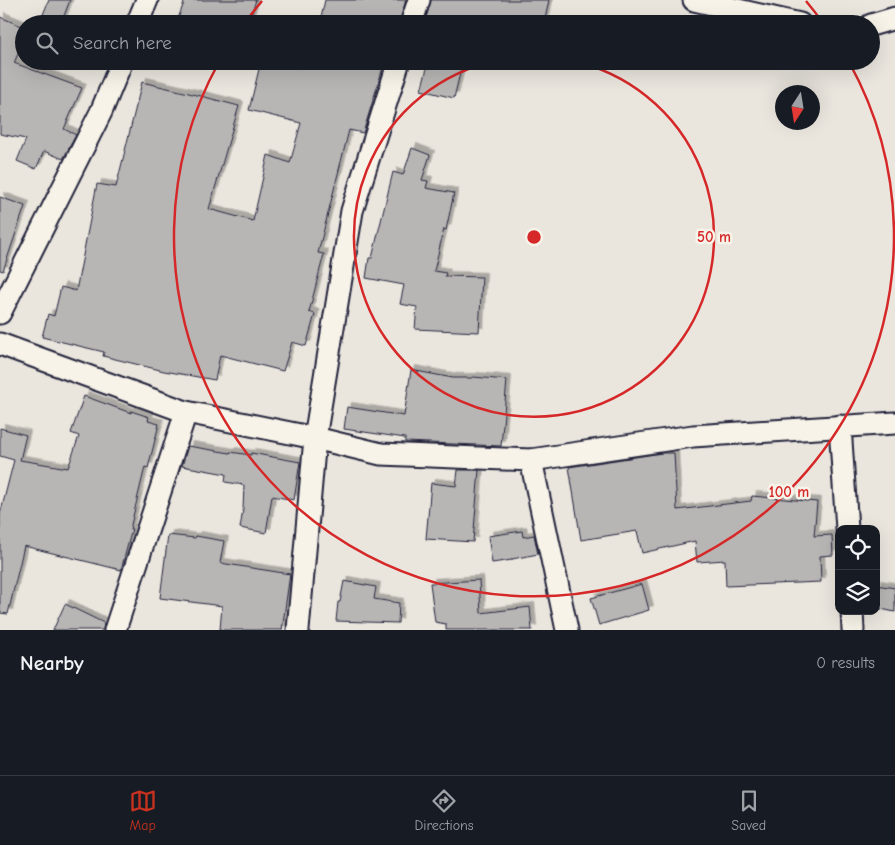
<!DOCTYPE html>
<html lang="en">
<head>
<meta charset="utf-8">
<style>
  :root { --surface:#171b24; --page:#242831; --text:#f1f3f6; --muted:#9ea1a6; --line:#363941; --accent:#c8321e }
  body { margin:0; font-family:"Comic Neue",sans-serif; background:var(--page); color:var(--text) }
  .controls { position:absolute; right:15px; bottom:15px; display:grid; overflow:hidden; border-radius:10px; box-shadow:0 5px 20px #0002 }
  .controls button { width:45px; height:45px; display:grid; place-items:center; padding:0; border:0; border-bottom:1px solid var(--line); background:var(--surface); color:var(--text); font:25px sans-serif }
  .compass { position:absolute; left:775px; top:85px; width:45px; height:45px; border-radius:50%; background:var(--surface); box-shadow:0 5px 20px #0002; rotate:192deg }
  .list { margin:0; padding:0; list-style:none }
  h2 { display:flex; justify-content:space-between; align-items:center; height:65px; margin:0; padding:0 20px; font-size:21px }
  h2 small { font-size:16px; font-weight:400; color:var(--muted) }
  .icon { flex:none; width:28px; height:28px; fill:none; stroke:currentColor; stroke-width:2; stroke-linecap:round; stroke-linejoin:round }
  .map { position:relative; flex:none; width:895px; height:630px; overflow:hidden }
  .search { position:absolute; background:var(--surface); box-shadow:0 5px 20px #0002; left:15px; right:15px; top:15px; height:55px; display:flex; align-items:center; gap:12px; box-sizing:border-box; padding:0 18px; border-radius:28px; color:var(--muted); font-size:19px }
  .sheet { height:145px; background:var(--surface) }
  nav { display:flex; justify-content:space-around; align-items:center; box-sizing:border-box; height:70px; border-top:1px solid var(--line); background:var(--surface); font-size:14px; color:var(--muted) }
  nav a { display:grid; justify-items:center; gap:2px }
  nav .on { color:var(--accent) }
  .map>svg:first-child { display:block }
  .building { fill:#b8b6b5; stroke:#22223b; filter:url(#shadow) }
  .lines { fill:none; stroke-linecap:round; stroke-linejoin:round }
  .minor-casing { stroke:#22223b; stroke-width:25 }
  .minor { stroke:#f7f3e8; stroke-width:21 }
  .ring { fill:none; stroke:#d62828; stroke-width:2.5 }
  .centre { fill:#d62828; stroke:#f7f3e8; stroke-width:2.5 }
  .ring-label { font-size:15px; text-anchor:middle; font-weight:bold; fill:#d62828; stroke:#f7f3e8; stroke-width:5; stroke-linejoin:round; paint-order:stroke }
</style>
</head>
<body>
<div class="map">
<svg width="895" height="630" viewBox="0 0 895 630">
  <defs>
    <filter id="shadow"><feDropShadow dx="4.5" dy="-4.5" stdDeviation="0" flood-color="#0004"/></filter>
  </defs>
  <rect width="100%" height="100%" fill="#eae6de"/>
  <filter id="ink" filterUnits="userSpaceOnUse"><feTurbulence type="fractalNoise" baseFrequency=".02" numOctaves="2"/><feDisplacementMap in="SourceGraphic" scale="10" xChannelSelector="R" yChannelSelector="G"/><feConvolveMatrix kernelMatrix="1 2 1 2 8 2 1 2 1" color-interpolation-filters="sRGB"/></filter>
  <g filter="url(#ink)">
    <g class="building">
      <polygon points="49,0 70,0 61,24 39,24"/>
      <polygon points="185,0 256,0 249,22 224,15 221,24 176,24"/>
      <polygon points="325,0 406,0 399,24 339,24 339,21 321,18"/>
      <polygon points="431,0 549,0 544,24 424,24"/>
      <polygon points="0,17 24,27 24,40 14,63 82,88 64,129 76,135 63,159 44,151 36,169 17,161 26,139 0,134"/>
      <polygon points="261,61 272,61 297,68 299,61 385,61 363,133 349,130 318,253 324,254 309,312 315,314 306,346 292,342 283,371 220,355 215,380 164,371 103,356 104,352 42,337 48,314 54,316 61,287 76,291 97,184 116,187 142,82 197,95 239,106 209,209 253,221 268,155 290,163 301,123 249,110"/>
      <polygon points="429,61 463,61 454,98 421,90"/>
      <polygon points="412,148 430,155 422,180 428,181 426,188 454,193 446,230 444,229 434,271 446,273 445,276 482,277 479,332 415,329 417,307 400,304 404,285 366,278 369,258 372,258 393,172 403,175"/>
      <polygon points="0,197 25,206 3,271 0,270"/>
      <polygon points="411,370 453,378 472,378 473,377 507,380 501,446 405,442 405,438 344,429 347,407 404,416"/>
      <polygon points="84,396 131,413 131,411 149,417 148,421 159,424 148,468 145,467 130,529 132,529 121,570 24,546 8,614 0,613 0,515 14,460 0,456 0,428 26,435 20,460 68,468 79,436 71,433"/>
      <polygon points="188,446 230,453 230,452 251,455 251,453 300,462 294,500 272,496 266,533 240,528 243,510 244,485 225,482 226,474 182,466"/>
      <polygon points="662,453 674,453 677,510 751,501 752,496 817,502 814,536 832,535 833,555 820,556 821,582 726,586 725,560 697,562 695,541 642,553 637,531 581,540 569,467"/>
      <polygon points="458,470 479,470 473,542 426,539 431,483 456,486"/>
      <polygon points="522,531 523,537 534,535 538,554 512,559 512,560 492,563 488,536"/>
      <polygon points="168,535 195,538 196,536 224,541 220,563 290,574 282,630 220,630 222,606 160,598"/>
      <polygon points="479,580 481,613 530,607 532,630 446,630 446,624 435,622 430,583"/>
      <polygon points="344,581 376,587 374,599 399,603 398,623 336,621 338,602 340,602"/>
      <polygon points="642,584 649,610 599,625 591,598"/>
      <polygon points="876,585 895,588 895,612 876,608"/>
      <polygon points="65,604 104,623 103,630 53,630"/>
    </g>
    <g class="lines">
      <defs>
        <g id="minor">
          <polyline points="694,0 800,24"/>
          <polyline points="137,24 147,0"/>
          <polyline points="411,24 419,0"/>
          <polyline points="871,25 895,18"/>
          <polyline points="0,313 101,112 122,61"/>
          <polyline points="0,344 186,412 315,438 381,454 531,460 693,436 895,423"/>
          <polyline points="840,426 847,529"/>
          <polyline points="531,460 567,630"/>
          <polyline points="852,611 853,630"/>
          <polyline points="115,630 186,412"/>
          <polyline points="298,630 315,438 352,211 399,61"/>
        </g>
      </defs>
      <use href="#minor" class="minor-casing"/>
      <use href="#minor" class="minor"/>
    </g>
  </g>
  <g class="ring">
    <path d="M573 61A180 180 0 1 1 495 61"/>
    <path d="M245 23A360 360 0 0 1 262 1M806 1A360 360 0 0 1 823 23M849 62A360 360 0 1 1 219 62"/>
  </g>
  <circle cx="534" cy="237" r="8" class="centre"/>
  <g class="ring-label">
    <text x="714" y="242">50 m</text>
    <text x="789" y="497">100 m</text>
  </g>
</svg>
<div class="controls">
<button><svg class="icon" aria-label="locate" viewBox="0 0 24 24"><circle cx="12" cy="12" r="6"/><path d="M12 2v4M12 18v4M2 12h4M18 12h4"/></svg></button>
<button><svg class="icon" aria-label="layers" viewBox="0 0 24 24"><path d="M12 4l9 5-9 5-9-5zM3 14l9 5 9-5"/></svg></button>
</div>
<svg class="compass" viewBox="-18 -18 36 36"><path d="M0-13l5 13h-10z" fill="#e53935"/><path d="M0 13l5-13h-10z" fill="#9ea1a6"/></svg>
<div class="search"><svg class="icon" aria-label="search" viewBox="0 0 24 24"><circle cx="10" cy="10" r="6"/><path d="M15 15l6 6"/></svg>Search here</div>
</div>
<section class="sheet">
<h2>Nearby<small>0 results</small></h2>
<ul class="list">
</ul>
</section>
<nav>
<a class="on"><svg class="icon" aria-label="map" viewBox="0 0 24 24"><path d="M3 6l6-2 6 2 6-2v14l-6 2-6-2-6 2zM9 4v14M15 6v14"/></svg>Map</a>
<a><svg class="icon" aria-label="directions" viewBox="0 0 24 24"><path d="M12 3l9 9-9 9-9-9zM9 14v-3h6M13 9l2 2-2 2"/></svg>Directions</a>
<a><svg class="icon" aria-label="saved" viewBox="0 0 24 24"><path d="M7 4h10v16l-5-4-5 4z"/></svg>Saved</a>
</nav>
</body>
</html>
